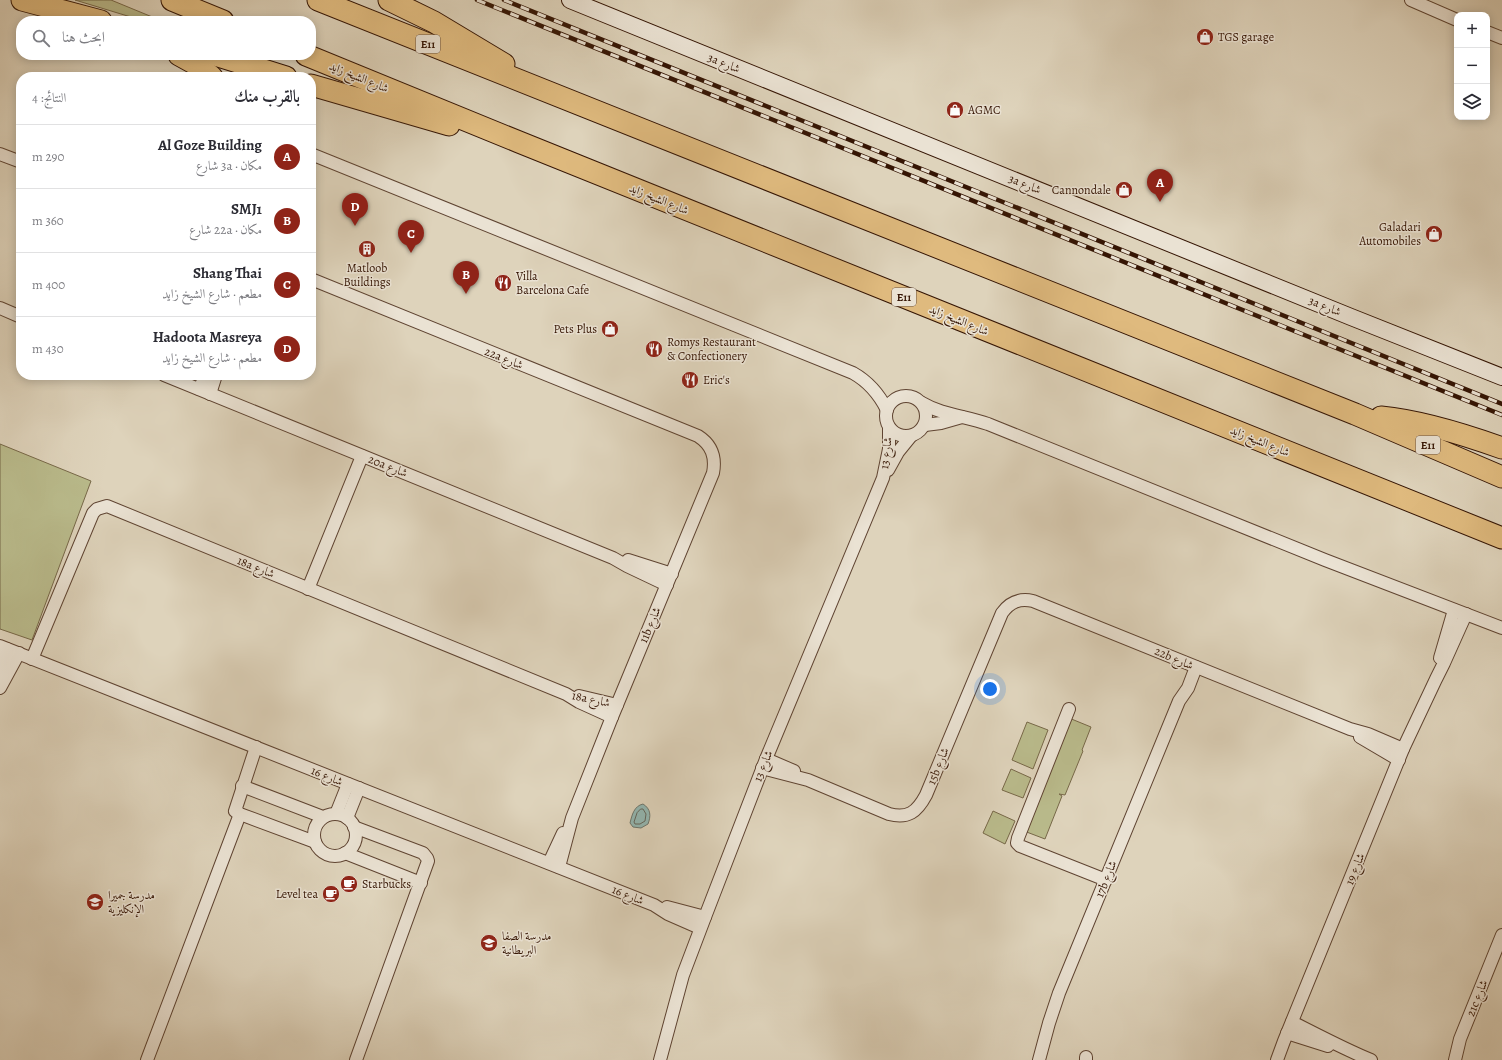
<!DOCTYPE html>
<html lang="ar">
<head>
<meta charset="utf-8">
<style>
  :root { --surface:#fff; --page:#f2f2f3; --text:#2b2b33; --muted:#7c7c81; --line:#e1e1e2; --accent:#8f2418 }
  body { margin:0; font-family:Alegreya,Amiri,serif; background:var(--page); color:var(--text); direction:rtl }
  .controls { position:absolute; right:12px; top:12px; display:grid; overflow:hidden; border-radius:8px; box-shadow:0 2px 10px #0003 }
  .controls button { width:36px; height:36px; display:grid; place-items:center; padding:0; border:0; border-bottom:1px solid var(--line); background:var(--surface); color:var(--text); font:20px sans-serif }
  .you { position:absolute; left:990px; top:689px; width:14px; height:14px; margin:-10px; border:3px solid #fff; border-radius:50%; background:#1a73e8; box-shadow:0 0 0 6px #1a73e833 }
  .badge { display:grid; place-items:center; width:26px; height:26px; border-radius:50%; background:var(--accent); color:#fff; font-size:13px; font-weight:700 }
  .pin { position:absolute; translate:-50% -33px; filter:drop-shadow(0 1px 2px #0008) }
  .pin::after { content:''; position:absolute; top:21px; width:14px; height:12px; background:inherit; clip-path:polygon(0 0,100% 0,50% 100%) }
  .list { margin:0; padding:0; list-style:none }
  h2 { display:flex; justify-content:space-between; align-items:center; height:52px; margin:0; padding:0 16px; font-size:17px }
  h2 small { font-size:13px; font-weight:400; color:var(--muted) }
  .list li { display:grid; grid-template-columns:26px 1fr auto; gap:12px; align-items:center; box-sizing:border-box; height:64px; padding:0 16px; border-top:1px solid var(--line) }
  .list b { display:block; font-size:15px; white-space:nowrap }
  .list p { margin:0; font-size:13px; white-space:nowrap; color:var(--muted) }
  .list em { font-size:13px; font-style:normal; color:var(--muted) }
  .icon { flex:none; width:22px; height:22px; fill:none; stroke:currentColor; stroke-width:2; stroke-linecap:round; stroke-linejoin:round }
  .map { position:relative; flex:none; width:1502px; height:1060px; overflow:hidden; direction:ltr }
  .search { position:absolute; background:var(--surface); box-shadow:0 2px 10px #0003; left:16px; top:16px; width:300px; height:44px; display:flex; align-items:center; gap:10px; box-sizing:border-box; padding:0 14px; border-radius:16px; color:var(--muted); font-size:15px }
  .panel { position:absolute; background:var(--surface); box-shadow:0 2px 10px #0003; left:16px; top:72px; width:300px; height:308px; border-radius:16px; direction:rtl }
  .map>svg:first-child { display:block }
  .green { fill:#b9ba8b; stroke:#776848 }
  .water { fill:#93b7b2; stroke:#6d766c }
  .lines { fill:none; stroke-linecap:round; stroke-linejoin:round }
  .shore { stroke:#64665b; stroke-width:1 }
  .street-casing { stroke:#5f4432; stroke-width:14 }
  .secondary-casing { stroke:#351504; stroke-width:18 }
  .highway-casing { stroke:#351504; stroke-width:23 }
  .street { stroke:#eae2d3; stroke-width:12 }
  .secondary { stroke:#eae2d3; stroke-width:16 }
  .highway { stroke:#dfba7e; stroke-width:21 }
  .rail-casing { stroke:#351504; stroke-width:4.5 }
  .rail { stroke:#eae2d3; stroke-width:3; stroke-dasharray:9; stroke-linecap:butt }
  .labels { text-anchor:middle; stroke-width:3; stroke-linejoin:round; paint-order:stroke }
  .shield { fill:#eae2d3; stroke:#6b5242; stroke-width:1 }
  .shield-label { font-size:11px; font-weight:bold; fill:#351504 }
  .poi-label { font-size:12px; fill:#351504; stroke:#eae2d3; text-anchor:start }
  .street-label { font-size:12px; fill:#351504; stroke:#eae2d3 }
</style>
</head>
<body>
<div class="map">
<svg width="1502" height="1060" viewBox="0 0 1502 1060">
  <rect width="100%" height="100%" fill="#ded3bb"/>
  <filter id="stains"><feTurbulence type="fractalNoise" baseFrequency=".005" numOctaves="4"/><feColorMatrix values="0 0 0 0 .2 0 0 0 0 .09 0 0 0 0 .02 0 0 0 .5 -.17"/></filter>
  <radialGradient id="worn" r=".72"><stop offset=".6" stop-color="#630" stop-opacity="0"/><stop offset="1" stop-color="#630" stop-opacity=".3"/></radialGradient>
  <g class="green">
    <polygon points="75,0 111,0 162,21 144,21"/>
    <polygon points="0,444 91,481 32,640 0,629"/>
    <polygon points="1069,718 1091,727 1082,750 1083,751 1065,795 1059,794 1062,796 1045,839 1024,831"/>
    <polygon points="1027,722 1048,730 1033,769 1012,760"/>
    <polygon points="1011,769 1031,778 1023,798 1002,790"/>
    <polygon points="993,811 1015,821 1005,844 983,833"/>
  </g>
  <path class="water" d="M 643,804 C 651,809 651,816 648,824 L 641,828 L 633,827 L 630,823 C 632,815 634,806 643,804 Z"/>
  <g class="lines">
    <polygon class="shore" points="641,809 643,809 646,814 645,821 640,824 635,824 634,822 637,813"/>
    <defs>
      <g id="street">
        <polyline points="1411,0 1457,20"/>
        <polyline points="1487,32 1502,38"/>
        <polyline points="0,154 21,162"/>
        <path d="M 311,154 L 853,373 C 869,382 879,394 887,410"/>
        <path d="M 311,279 L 698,436 C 712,445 716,457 713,473 L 612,717 L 572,818 L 559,867"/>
        <polyline points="0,308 21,317"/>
        <polyline points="164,375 613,558 627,566 667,585"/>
        <polyline points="199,389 206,375"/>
        <polyline points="210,394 216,375"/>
        <circle cx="906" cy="416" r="20"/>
        <path d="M 922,403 C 942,415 966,416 988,424 L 1325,560 L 1502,628"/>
        <polyline points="925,425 941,423 962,417"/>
        <polyline points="888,470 898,452 911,436"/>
        <polyline points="628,560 672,574"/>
        <polyline points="308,589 362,456"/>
        <polyline points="0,646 654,905 668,914 700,928"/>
        <polyline points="1440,658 1454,610"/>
        <polyline points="32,659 93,513 97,509 107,506 566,694 579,702 612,717"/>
        <polyline points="0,674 7,649"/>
        <polyline points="0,688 19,653"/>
        <polyline points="579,696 617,705"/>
        <polyline points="1069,709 1018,838 1017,843 1020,846 1106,880"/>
        <polyline points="1360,737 1399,760"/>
        <polyline points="256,747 235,811 240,814 315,842"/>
        <polyline points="766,759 794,771"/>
        <path d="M 762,768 L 808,780 L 889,814 C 908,819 917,812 926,795 L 1002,613 C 1010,602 1019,598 1033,601 L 1350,729 L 1368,734 L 1403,749"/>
        <polyline points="242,786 323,817"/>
        <polyline points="336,814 348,784"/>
        <circle cx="335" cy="835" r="21"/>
        <polyline points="347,818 359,788"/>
        <polyline points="354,827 423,853 427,858 428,861 356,1060"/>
        <polyline points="345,853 421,883"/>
        <polyline points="549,863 563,833"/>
        <polyline points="667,907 705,917"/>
        <path d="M 1292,1022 C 1318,1035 1344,1049 1371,1060"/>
        <polyline points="1287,1033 1328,1046"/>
        <polyline points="147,1060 240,814"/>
        <polyline points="660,1060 683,975 705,917 766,759 883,478 889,449 889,428"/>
        <polyline points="1039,1060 1049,1023 1059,993 1179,701 1188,688 1196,667"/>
        <polyline points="1086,1060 1086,1057"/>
        <polyline points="1277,1060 1284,1041 1403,749 1436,679 1444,663 1466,614"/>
        <polyline points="1455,1060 1460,1039 1502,935"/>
      </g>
      <polyline id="secondary" points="570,0 1351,317 1502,377"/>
      <g id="highway">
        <polyline points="22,0 101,21"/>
        <polyline points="172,0 223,21"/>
        <polyline points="318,0 1355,414 1502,477"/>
        <polyline points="389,0 434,22 504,64"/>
        <polyline points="179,55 199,66 212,77"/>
        <polyline points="215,55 286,77"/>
        <polyline points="306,55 519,142 1502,538"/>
        <polyline points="311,85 449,125"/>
        <path d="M 1381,417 C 1422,421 1463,434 1502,448"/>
      </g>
    </defs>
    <use href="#street" class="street-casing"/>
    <use href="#secondary" class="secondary-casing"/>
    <use href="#highway" class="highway-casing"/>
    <use href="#street" class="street"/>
    <use href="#secondary" class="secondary"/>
    <use href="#highway" class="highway"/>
    <defs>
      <g id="rail">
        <polyline points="477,0 1502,415"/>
        <polyline points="504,0 1502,404"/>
      </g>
    </defs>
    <use href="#rail" class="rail-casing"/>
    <use href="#rail" class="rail"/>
  </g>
  <defs>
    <symbol id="shop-disc" viewBox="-11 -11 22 22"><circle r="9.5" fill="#8f2418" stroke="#eae2d3"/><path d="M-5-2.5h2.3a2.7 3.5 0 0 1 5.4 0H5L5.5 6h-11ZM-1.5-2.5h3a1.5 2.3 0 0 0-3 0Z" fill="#fff"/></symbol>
    <symbol id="building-disc" viewBox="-11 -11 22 22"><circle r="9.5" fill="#8f2418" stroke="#eae2d3"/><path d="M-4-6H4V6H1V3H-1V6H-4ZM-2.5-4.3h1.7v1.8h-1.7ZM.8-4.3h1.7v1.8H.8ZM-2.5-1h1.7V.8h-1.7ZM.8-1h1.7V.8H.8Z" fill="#fff"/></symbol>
    <symbol id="restaurant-disc" viewBox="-11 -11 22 22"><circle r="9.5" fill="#8f2418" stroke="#eae2d3"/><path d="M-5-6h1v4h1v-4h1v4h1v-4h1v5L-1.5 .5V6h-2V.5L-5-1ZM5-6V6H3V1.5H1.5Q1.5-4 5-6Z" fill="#fff"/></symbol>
    <symbol id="cafe-disc" viewBox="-11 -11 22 22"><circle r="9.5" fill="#8f2418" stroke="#eae2d3"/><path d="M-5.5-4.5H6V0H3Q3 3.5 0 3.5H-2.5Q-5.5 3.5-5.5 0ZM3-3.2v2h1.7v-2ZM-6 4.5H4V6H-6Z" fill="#fff"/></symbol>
    <symbol id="school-disc" viewBox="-11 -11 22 22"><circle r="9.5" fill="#8f2418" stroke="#eae2d3"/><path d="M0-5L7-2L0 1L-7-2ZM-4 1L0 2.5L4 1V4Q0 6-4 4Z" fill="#fff"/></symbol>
  </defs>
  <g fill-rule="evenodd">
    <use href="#shop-disc" x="1195" y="27" width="20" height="20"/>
    <use href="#shop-disc" x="945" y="100" width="20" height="20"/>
    <use href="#shop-disc" x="1114" y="180" width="20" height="20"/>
    <use href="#shop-disc" x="1424" y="224" width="20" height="20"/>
    <use href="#building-disc" x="357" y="239" width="20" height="20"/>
    <use href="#restaurant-disc" x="493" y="273" width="20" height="20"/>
    <use href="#shop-disc" x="600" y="319" width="20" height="20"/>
    <use href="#restaurant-disc" x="644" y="339" width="20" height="20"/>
    <use href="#restaurant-disc" x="680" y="370" width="20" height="20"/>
    <use href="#cafe-disc" x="339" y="874" width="20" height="20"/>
    <use href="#cafe-disc" x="321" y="884" width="20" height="20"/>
    <use href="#school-disc" x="85" y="892" width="20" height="20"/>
    <use href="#school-disc" x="479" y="933" width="20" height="20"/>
  </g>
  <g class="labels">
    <g class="shield">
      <rect x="416" y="35" width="24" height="18" rx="3"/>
      <rect x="892" y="288" width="24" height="18" rx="3"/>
      <rect x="1416" y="436" width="24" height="18" rx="3"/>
    </g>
    <g class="shield-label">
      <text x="428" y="48">E11</text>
      <text x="904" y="301">E11</text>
      <text x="1428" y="449">E11</text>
    </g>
    <g class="poi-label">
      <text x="1218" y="41">TGS garage</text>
      <text x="968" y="114">AGMC</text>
      <text x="1111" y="194" text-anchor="end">Cannondale</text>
      <text x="1421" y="231" text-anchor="end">Galadari<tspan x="1421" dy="14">Automobiles</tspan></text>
      <text x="367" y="272" text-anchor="middle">Matloob<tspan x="367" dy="14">Buildings</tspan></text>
      <text x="516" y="280">Villa<tspan x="516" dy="14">Barcelona Cafe</tspan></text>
      <text x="597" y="333" text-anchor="end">Pets Plus</text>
      <text x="667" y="346">Romys Restaurant<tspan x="667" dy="14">&amp; Confectionery</tspan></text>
      <text x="703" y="384">Eric's</text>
      <text x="362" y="888">Starbucks</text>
      <text x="318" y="898" text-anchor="end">Level tea</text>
      <text x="108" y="899">مدرسة جميرا<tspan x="108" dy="14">الإنكليزية</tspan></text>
      <text x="502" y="940">مدرسة الصفا<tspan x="502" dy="14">البريطانية</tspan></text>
    </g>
    <g class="street-label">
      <text transform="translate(724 63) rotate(22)" y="4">3a شارع</text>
      <text transform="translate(359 77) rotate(22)" y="4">شارع الشيخ زايد</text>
      <text transform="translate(1025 184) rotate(22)" y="4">3a شارع</text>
      <text transform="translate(659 199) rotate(22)" y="4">شارع الشيخ زايد</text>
      <text transform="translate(1325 306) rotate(22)" y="4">3a شارع</text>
      <text transform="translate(959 320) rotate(22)" y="4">شارع الشيخ زايد</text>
      <text transform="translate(504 358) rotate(22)" y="4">22a شارع</text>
      <text transform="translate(1260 441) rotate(22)" y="4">شارع الشيخ زايد</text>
      <text transform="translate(886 453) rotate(-83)" y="4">شارع 13</text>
      <text transform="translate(388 466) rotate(22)" y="4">20a شارع</text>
      <text transform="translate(256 567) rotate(22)" y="4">18a شارع</text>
      <text transform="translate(650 625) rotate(-67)" y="4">11b شارع</text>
      <text transform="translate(1174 658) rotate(23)" y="4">22b شارع</text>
      <text transform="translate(591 699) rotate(12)" y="4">18a شارع</text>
      <text transform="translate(763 766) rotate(-68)" y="4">شارع 13</text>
      <text transform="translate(938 766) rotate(-68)" y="4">15b شارع</text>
      <text transform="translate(327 776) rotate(22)" y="4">شارع 16</text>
      <text transform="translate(1355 869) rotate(-68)" y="4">شارع 19</text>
      <text transform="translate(1106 879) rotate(-68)" y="4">17b شارع</text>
      <text transform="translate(628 895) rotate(22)" y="4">شارع 16</text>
      <text transform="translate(1477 998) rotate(-68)" y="4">21c شارع</text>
    </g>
  </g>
  <rect width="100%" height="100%" filter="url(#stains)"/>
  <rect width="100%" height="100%" fill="url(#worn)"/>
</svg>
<div class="controls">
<button>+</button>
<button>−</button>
<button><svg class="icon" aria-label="layers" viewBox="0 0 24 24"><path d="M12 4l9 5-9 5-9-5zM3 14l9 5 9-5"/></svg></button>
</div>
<div class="you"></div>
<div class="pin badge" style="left:1160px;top:202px">A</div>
<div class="pin badge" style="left:466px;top:294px">B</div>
<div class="pin badge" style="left:411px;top:253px">C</div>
<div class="pin badge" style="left:355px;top:226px">D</div>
<div class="search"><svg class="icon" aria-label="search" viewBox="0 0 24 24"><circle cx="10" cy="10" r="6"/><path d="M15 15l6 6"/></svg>ابحث هنا</div>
<section class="panel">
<h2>بالقرب منك<small>النتائج: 4</small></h2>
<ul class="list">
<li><span class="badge">A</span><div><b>Al Goze Building</b><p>مكان · 3a شارع</p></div><em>290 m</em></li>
<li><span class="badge">B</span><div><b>SMJ1</b><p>مكان · 22a شارع</p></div><em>360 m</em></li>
<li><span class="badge">C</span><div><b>Shang Thai</b><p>مطعم · شارع الشيخ زايد</p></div><em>400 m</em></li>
<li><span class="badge">D</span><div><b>Hadoota Masreya</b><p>مطعم · شارع الشيخ زايد</p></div><em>430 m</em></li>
</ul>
</section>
</div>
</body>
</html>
